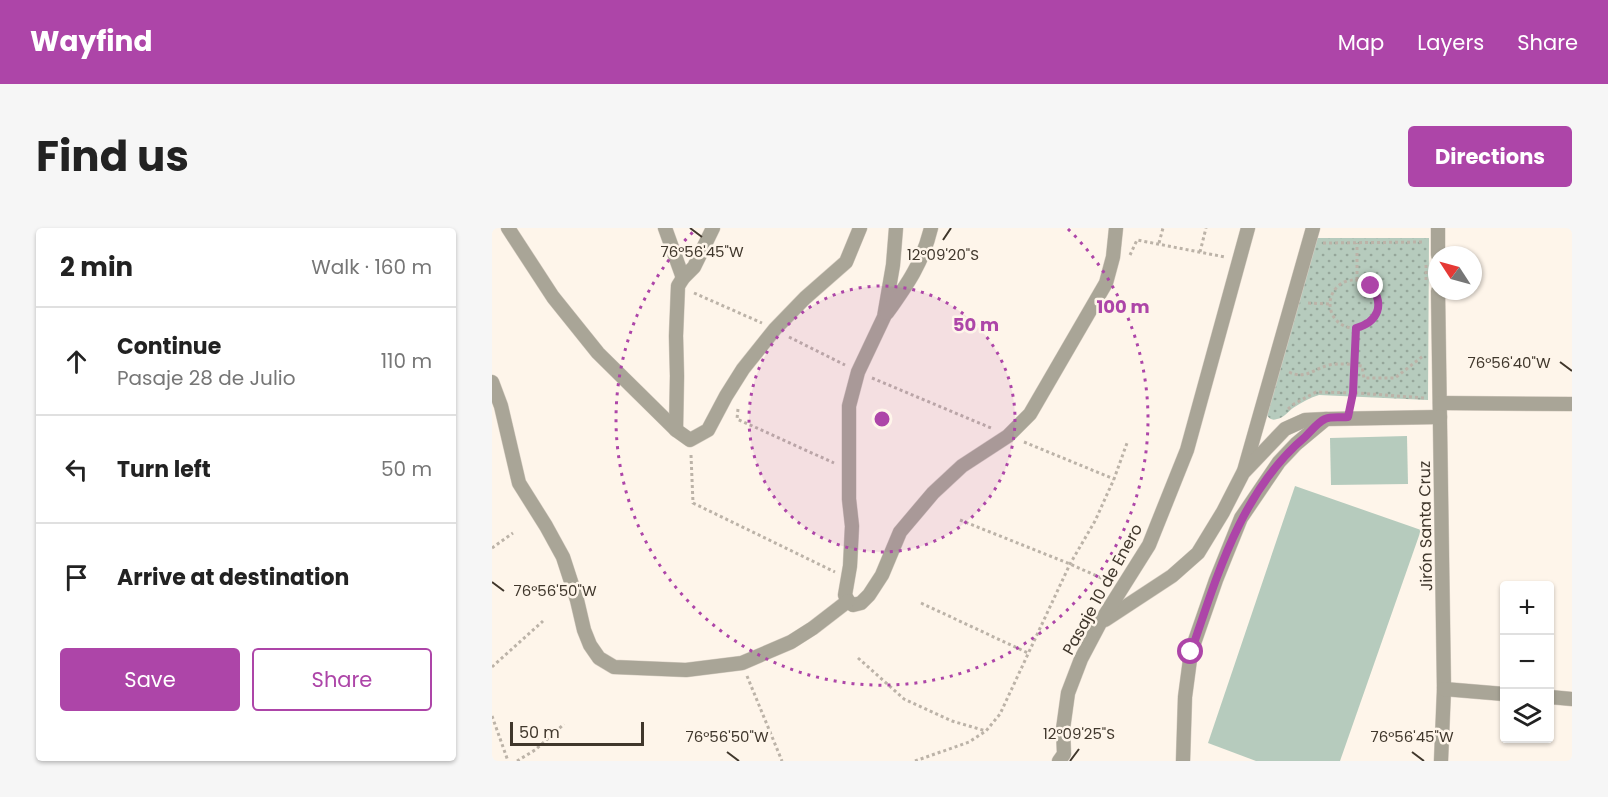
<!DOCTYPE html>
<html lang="en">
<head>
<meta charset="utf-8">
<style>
  :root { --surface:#fff; --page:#f6f6f6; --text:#222; --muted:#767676; --line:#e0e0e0; --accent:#ad45a8 }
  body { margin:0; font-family:Poppins,sans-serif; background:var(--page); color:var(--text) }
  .controls { position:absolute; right:18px; bottom:18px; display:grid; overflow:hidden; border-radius:6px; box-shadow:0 2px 4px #0004 }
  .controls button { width:54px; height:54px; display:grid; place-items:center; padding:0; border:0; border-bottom:2px solid var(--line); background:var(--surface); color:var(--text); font:30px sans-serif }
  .compass { position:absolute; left:936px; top:18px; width:54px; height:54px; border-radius:50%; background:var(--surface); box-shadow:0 2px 4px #0004; rotate:306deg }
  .scale { position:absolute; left:18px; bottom:15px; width:134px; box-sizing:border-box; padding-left:6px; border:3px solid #40372c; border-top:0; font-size:16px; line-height:21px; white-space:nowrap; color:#40372c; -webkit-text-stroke:4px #fef5ea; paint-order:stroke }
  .stop { position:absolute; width:18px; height:18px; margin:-14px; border:4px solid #ad45a8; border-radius:50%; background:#fff }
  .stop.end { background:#ad45a8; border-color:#fff; box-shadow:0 2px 6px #0008 }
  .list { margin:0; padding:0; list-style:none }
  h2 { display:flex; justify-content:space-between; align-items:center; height:78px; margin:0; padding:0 24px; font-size:26px }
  h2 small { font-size:20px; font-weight:400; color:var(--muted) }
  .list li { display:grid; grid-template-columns:39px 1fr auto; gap:18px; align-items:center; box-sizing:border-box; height:108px; padding:0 24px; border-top:2px solid var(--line) }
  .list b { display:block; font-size:22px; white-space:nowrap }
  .list p { margin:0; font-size:20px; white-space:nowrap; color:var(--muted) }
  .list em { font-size:20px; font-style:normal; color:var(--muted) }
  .actions { display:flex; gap:12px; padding:18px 24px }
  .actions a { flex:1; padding:14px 0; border:2px solid var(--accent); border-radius:6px; text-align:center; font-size:21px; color:var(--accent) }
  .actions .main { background:var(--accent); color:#fff }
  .icon { flex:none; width:33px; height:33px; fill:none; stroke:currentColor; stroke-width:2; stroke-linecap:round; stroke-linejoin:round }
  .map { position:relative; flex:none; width:1080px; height:533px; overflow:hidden; border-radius:6px }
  header { display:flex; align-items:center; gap:36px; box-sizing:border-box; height:84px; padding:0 30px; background:var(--accent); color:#fff }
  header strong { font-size:28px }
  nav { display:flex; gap:33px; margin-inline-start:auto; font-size:21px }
  .intro { display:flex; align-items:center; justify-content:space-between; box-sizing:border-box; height:144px; padding:0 36px }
  h1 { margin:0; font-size:42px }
  .button { padding:15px 27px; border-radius:6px; background:var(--accent); color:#fff; font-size:21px; font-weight:700 }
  main { display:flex; gap:36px; padding:0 36px }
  aside { flex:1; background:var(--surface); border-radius:6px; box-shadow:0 2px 4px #0004 }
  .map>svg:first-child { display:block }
  .grass { fill:url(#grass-dots) }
  .pitch { fill:#b6cbbd }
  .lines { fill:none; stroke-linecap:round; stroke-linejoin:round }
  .street-casing { stroke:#d8cfc4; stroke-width:15 }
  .path { stroke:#bcb3a8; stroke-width:3; stroke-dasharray:3 3; stroke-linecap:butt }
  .street { stroke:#a9a597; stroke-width:14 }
  .route { stroke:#ad45a8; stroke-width:8 }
  .ticks { fill:none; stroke:#40372c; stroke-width:2 }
  .ring { fill:none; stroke:#ad45a8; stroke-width:3; stroke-dasharray:3 6 }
  .labels { text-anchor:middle; stroke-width:5; stroke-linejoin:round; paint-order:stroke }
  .street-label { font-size:16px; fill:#40372c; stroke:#fef5ea }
  .ticks-label { font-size:15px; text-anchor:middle; fill:#40372c; stroke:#fef5ea; stroke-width:5; stroke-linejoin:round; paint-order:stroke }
  .centre { fill:#ad45a8; stroke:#fef5ea; stroke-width:3 }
  .ring-label { font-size:18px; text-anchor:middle; font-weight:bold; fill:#ad45a8; stroke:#fef5ea; stroke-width:5; stroke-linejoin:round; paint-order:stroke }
</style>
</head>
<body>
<header>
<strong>Wayfind</strong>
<nav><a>Map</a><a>Layers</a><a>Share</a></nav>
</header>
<div class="intro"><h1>Find us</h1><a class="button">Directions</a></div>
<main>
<aside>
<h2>2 min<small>Walk · 160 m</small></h2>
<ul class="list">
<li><svg class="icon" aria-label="ahead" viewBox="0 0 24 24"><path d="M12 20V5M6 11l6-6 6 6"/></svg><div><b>Continue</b><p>Pasaje 28 de Julio</p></div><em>110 m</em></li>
<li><svg class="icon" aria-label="left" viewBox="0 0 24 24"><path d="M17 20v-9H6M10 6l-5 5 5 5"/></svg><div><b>Turn left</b></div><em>50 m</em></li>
<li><svg class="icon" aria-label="arrive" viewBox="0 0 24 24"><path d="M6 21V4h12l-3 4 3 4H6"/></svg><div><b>Arrive at destination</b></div></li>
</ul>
<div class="actions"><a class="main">Save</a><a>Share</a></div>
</aside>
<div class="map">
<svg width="1080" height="533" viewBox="0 0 1080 533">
  <defs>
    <pattern id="grass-dots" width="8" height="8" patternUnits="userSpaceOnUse" patternTransform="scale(1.5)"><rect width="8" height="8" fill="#b6cbbd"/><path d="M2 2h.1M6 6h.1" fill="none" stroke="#95a69a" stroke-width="1.8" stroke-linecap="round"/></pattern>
  </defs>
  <rect width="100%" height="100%" fill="#fef5ea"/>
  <path class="grass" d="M 822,10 L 937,10 L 936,172 L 827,167 C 817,170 809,175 801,180 C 796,184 791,190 785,191 C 779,193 777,190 774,186 Z"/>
  <g class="pitch">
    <polygon points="915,208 916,256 839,257 838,210"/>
    <polygon points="803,258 929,302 848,533 764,533 716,515"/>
  </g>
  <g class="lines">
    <defs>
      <g id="street">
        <polyline points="16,0 61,69 106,125 184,202 198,212 216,202 234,168 251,141 283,101 313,70 354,34 368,0"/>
        <polyline points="173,0 191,50"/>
        <polyline points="404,0 401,37 392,89 366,144 357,178 357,271 360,298 358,338 353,367 356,373 361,377 369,375 377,367 390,347 408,304 441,265 470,238 516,208 538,186 614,55 621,29 624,0"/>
        <polyline points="946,0 946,27"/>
        <polyline points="946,63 952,461 949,533"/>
        <path d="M 395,85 C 415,57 431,34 439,0"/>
        <polyline points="0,154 9,178 27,255 54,298 71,329 85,372 92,402 98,417 107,430 122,439 194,442 250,435 299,414 321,400 356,373"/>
        <polyline points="948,175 1080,176"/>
        <polyline points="184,202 185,148 184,108 186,58 191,50 202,39 221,0"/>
        <polyline points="752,243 821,0"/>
        <polyline points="613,392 680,348 706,325 731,284 751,245 793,201 813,192 834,191 948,189"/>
        <polyline points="952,461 1012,466"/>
        <polyline points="1058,469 1080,471"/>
        <polyline points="567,533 572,526 571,501 576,465 589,431 608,395 657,317 695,222 756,0"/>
        <polyline points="691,533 693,469 699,424 724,352 749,290 787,234 804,216 834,191"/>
      </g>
    </defs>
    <use href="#street" class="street-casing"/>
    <g class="path">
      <polyline points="667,15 671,0"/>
      <polyline points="831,15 933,14"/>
      <polyline points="708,24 714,0"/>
      <polyline points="638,27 645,12 733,29"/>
      <polyline points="934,37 934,54"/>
      <polyline points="865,52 865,15"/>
      <circle cx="862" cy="76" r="24"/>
      <polyline points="202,65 270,95"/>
      <polyline points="816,75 838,76"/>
      <polyline points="297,109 353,137"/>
      <path d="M 797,144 C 814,152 821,141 837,137 C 848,135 860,136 870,138 L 872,150 L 903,150 L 931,128"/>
      <polyline points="380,150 499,200"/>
      <polyline points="859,176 861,165 864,100"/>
      <polyline points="246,181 245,191 342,235"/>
      <polyline points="796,181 802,176 824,164 866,165 932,170"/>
      <polyline points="532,214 622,251"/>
      <polyline points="199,227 201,275 343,344"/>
      <polyline points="468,292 578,336 616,353"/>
      <polyline points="0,320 21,305"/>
      <polyline points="429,375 536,425"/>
      <polyline points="366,430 412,471 460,493 494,503"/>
      <polyline points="0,439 51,393"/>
      <polyline points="255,448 290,533"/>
      <polyline points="0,488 16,533"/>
      <polyline points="25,533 43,522 72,496"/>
      <polyline points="423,533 477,514 494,503 508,486 578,336 603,293 622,251 635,215"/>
    </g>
    <use href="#street" class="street"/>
  </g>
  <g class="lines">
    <path class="route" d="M 699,424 C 725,348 749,263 813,209 C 819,203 826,194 833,191 C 839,188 850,190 856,189 L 861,165 L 864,100 C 886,94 893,77 879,58"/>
  </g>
  <path class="ticks" d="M 198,0 L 210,9M 451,12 L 459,0M 1068,134 L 1080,143M 0,354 L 12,363M 235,524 L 247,533M 920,524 L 932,533M 578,533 L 587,521"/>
  <circle cx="390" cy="191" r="133" fill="#ad45a8" fill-opacity=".12"/>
  <g class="ring">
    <circle cx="390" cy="191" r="133"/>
    <path d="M576 1A266 266 0 1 1 204 1"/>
  </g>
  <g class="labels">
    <g class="street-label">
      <text transform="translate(933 298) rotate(-91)" y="6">Jirón Santa Cruz</text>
      <text transform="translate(610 361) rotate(-61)" y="6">Pasaje 10 de Enero</text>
    </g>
  </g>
  <g class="ticks-label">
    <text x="210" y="29">76°56'45"W</text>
    <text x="451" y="32">12°09'20"S</text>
    <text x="1017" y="140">76°56'40"W</text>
    <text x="63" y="368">76°56'50"W</text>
    <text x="587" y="511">12°09'25"S</text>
    <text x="235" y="514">76°56'50"W</text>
    <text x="920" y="514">76°56'45"W</text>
  </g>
  <circle cx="390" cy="191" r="9" class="centre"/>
  <g class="ring-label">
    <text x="631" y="85">100 m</text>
    <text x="484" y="103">50 m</text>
  </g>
</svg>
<div class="controls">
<button>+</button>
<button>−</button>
<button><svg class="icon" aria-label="layers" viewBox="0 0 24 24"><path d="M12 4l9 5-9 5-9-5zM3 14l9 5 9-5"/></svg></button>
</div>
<svg class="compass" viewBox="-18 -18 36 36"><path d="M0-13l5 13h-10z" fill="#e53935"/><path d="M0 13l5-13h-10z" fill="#767676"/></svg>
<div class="scale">50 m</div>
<div class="stop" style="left:699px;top:424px"></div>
<div class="stop end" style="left:879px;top:58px"></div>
</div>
</main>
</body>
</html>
